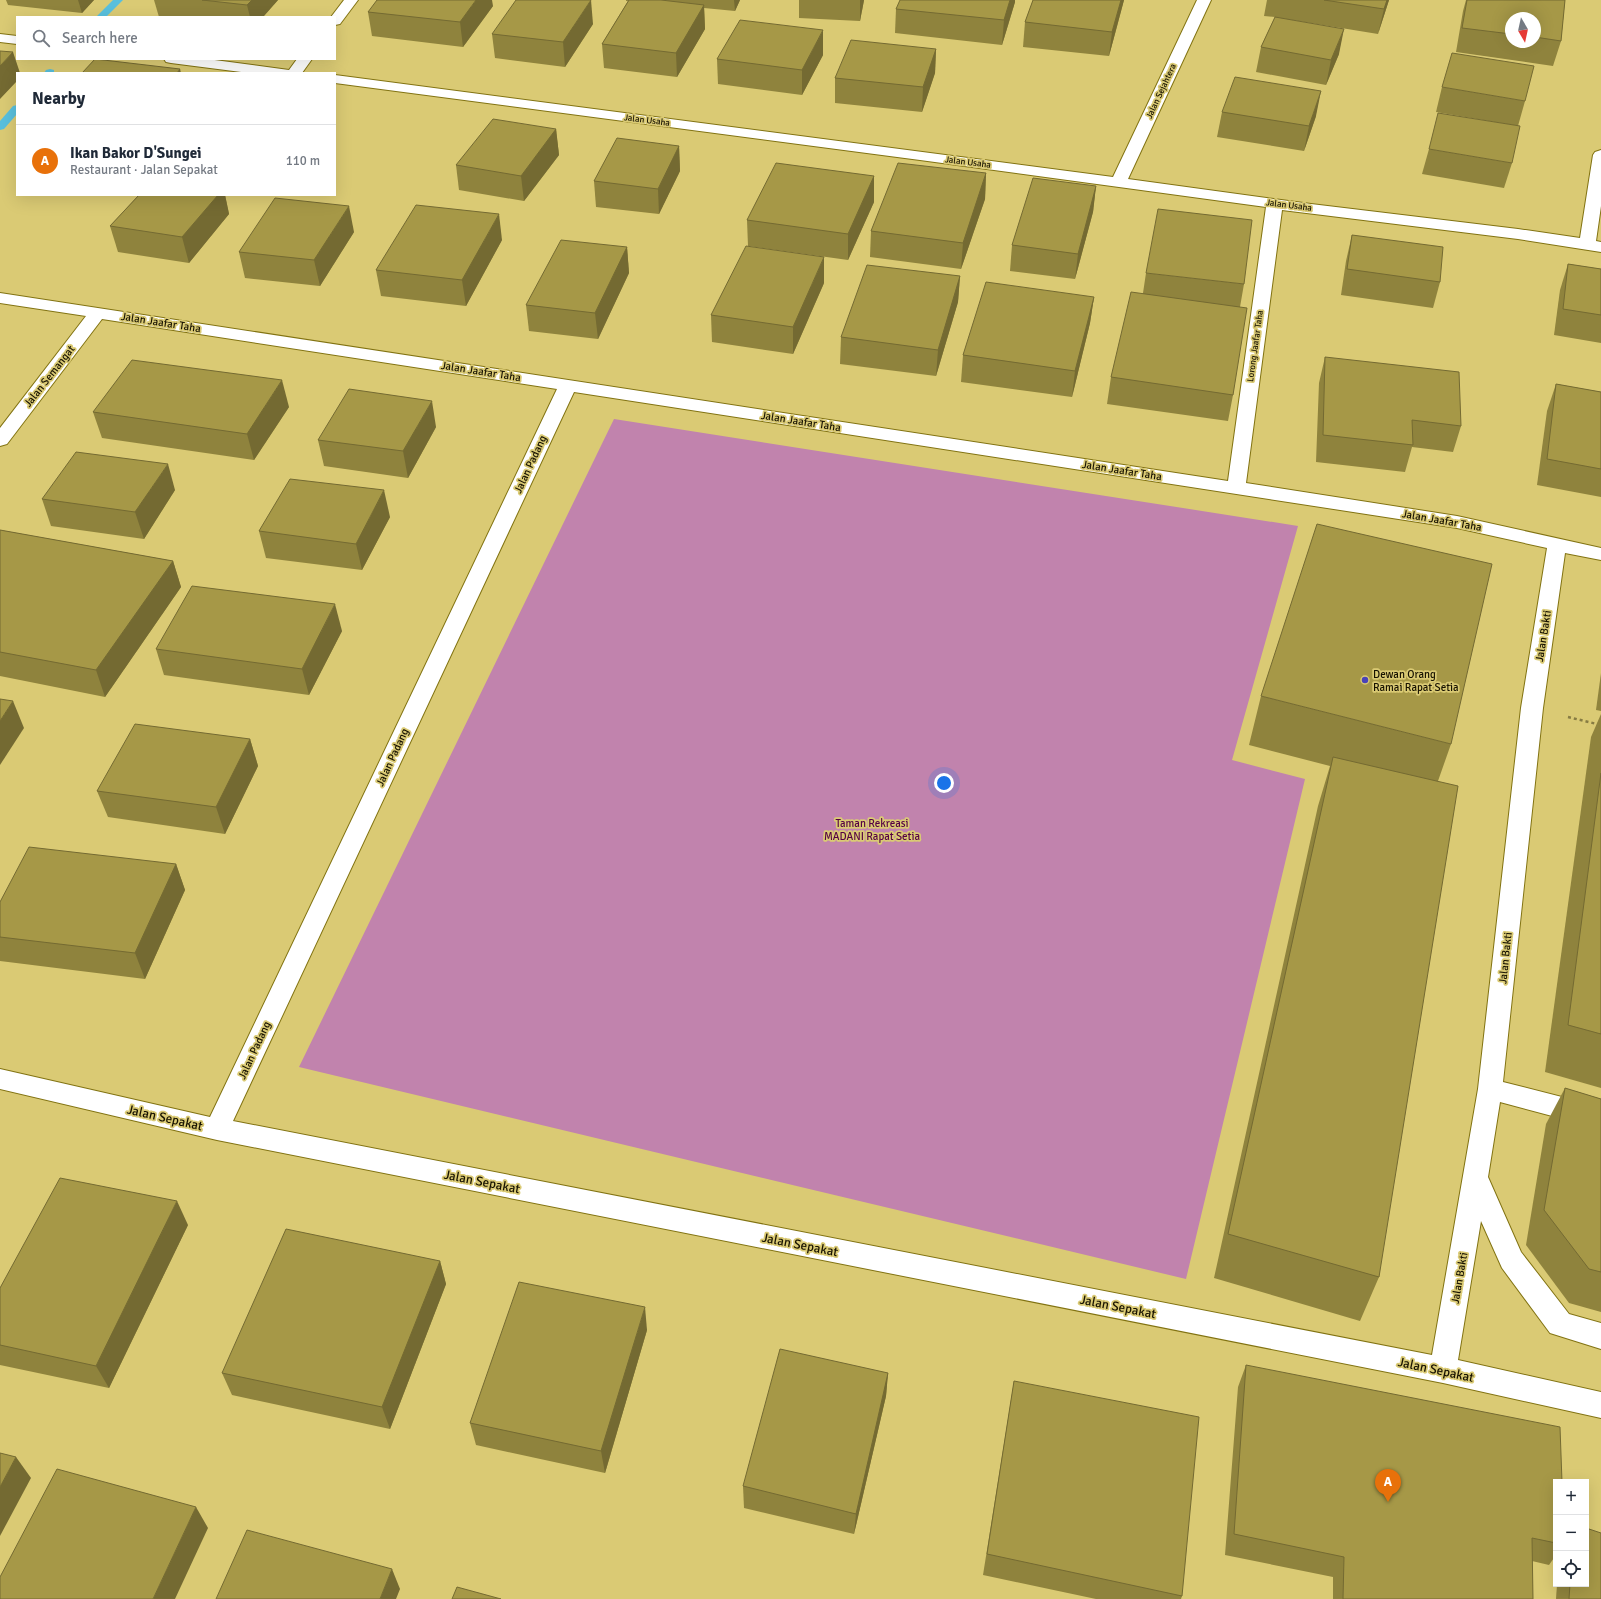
<!DOCTYPE html>
<html lang="en">
<head>
<meta charset="utf-8">
<style>
  :root { --surface:#fff; --page:#f6f6f7; --text:#1f2937; --muted:#747a83; --line:#e0e1e3; --accent:#1a73e8 }
  body { margin:0; font-family:Signika,sans-serif; background:var(--page); color:var(--text) }
  .controls { position:absolute; right:12px; bottom:12px; display:grid; overflow:hidden; border-radius:0px; box-shadow:0 4px 16px #0002 }
  .controls button { width:36px; height:36px; display:grid; place-items:center; padding:0; border:0; border-bottom:1px solid var(--line); background:var(--surface); color:var(--text); font:20px sans-serif }
  .compass { position:absolute; left:1505px; top:12px; width:36px; height:36px; border-radius:50%; background:var(--surface); box-shadow:0 4px 16px #0002; rotate:171deg }
  .you { position:absolute; left:944px; top:783px; width:14px; height:14px; margin:-10px; border:3px solid #fff; border-radius:50%; background:#1a73e8; box-shadow:0 0 0 6px #1a73e833 }
  .badge { display:grid; place-items:center; width:26px; height:26px; border-radius:50%; background:var(--accent); color:#fff; font-size:13px; font-weight:700 }
  .pin { position:absolute; translate:-50% -33px; filter:drop-shadow(0 1px 2px #0008) }
  .pin::after { content:''; position:absolute; top:21px; width:14px; height:12px; background:inherit; clip-path:polygon(0 0,100% 0,50% 100%) }
  .list { margin:0; padding:0; list-style:none }
  h2 { display:flex; justify-content:space-between; align-items:center; height:52px; margin:0; padding:0 16px; font-size:17px }
  h2 small { font-size:13px; font-weight:400; color:var(--muted) }
  .list li { display:grid; grid-template-columns:26px 1fr auto; gap:12px; align-items:center; box-sizing:border-box; height:72px; padding:0 16px; border-top:1px solid var(--line) }
  .list b { display:block; font-size:15px; white-space:nowrap }
  .list p { margin:0; font-size:13px; white-space:nowrap; color:var(--muted) }
  .list em { font-size:13px; font-style:normal; color:var(--muted) }
  .icon { flex:none; width:22px; height:22px; fill:none; stroke:currentColor; stroke-width:2; stroke-linecap:round; stroke-linejoin:round }
  .map { position:relative; flex:none; width:1601px; height:1599px; overflow:hidden }
  .search { position:absolute; background:var(--surface); box-shadow:0 4px 16px #0002; left:16px; top:16px; width:320px; height:44px; display:flex; align-items:center; gap:10px; box-sizing:border-box; padding:0 14px; border-radius:0px; color:var(--muted); font-size:15px }
  .panel { position:absolute; background:var(--surface); box-shadow:0 4px 16px #0002; left:16px; top:72px; width:320px; height:124px; border-radius:0px }
  .map>svg:first-child { display:block }
  .green { fill:#c183ad }
  .lines { fill:none; stroke-linecap:round; stroke-linejoin:round }
  .stream { fill:#59bfdc; fill-rule:evenodd }
  .minor-casing { stroke:#827312; stroke-width:2 }
  .path { stroke:#877c43; stroke-width:2.5; stroke-dasharray:3 3; stroke-linecap:butt }
  .minor { fill:#fff; fill-rule:evenodd }
  .wall { fill:#8f833d; fill-rule:evenodd }
  .shaded-wall { fill:#746a32 }
  .building { fill:#a69847; stroke:#746a32 }
  .poi-dot { fill:#4942b8; stroke:#daca74; stroke-width:1.5 }
  .labels { text-anchor:middle; stroke-width:3.5; stroke-linejoin:round; paint-order:stroke }
  .far-street-label { font-size:9px; fill:#171200; stroke:#daca74 }
  .street-label { font-size:11px; fill:#171200; stroke:#daca74 }
  .poi-label { font-size:11px; fill:#171200; stroke:#daca74; text-anchor:start }
  .park-label { font-size:11px; fill:#504; stroke:#daca74 }
  .near-street-label { font-size:13px; fill:#171200; stroke:#daca74 }
</style>
</head>
<body>
<div class="map">
<svg width="1601" height="1599" viewBox="0 0 1601 1599">
  <rect width="100%" height="100%" fill="#daca74"/>
  <polygon class="green" points="614,419 1298,526 1232,760 1305,779 1186,1279 299,1067"/>
  <g class="lines">
    <g class="stream">
      <polygon points="113,0 123,0 106,17 96,17"/>
      <polygon points="50,69 54,70 54,73 44,73 46,70"/>
      <polygon points="17,105 17,114 4,129 0,130 0,121 13,106"/>
    </g>
    <defs>
      <g id="minor">
        <polygon points="344,0 358,0 340,24 335,25 335,17 331,17"/>
        <path d="M 1197,0 L 1211,0 L 1128,179 L 1311,204 L 1518,229 L 1580,238 L 1593,155 L 1595,152 L 1601,150 L 1601,206 L 1596,241 L 1601,242 L 1601,252 L 1518,239 L 1282,210 L 1246,483 L 1457,516 L 1601,548 L 1601,560 L 1565,553 L 1543,708 L 1503,1082 L 1601,1107 L 1601,1129 L 1500,1102 L 1488,1177 L 1521,1252 L 1569,1314 L 1601,1323 L 1601,1349 L 1550,1333 L 1502,1268 L 1481,1221 L 1458,1360 L 1601,1392 L 1601,1418 L 1443,1383 L 217,1140 L 0,1089 L 0,1069 L 210,1117 L 557,389 L 102,319 L 7,444 L 0,446 L 0,428 L 86,316 L 0,303 L 0,293 L 1228,481 L 1266,207 L 920,160 L 335,83 L 335,75 L 1113,177 ZM 574,392 L 1457,528 L 1547,548 L 1521,708 L 1478,1089 L 1432,1355 L 233,1121 Z"/>
        <polygon points="0,34 17,36 17,44 0,42"/>
        <polygon points="164,59 207,59 289,70 297,59 312,59 302,73 249,73 171,63 166,62"/>
      </g>
    </defs>
    <use href="#minor" class="minor-casing"/>
    <polyline class="path" points="1568,717 1601,725"/>
    <use href="#minor" class="minor"/>
  </g>
  <g class="wall">
    <polygon points="6,0 94,0 82,13 8,5"/>
    <polygon points="154,0 278,0 263,17 159,17"/>
    <polygon points="626,0 740,0 735,11 704,8 705,29 677,77 604,68 602,44 628,1 626,1"/>
    <polygon points="799,0 864,0 860,21 799,18"/>
    <polygon points="1033,0 1124,0 1109,56 1023,47 1025,22"/>
    <polygon points="1267,0 1389,0 1378,34 1292,20 1339,54 1326,85 1256,72 1261,47 1275,17 1264,16"/>
    <path d="M 1466,0 L 1565,0 L 1561,41 L 1553,66 L 1456,52 L 1463,11 ZM 1511,18 L 1535,18 L 1535,42 L 1511,42 Z"/>
    <polygon points="1015,2 1002,45 895,33 896,9"/>
    <polygon points="493,6 463,47 372,36 368,12"/>
    <polygon points="593,24 565,67 495,58 492,34"/>
    <polygon points="936,49 935,73 922,112 835,103 835,78"/>
    <polygon points="823,55 802,95 718,84 717,59"/>
    <polygon points="1442,87 1525,101 1518,126 1436,112"/>
    <polygon points="1222,112 1316,116 1304,151 1217,137"/>
    <polygon points="556,129 559,155 524,201 459,190 456,165"/>
    <polygon points="679,146 680,171 659,214 596,207 594,181"/>
    <polygon points="1429,149 1512,163 1504,188 1422,174"/>
    <polygon points="986,173 985,199 961,269 870,257 871,231"/>
    <polygon points="874,176 874,202 848,260 748,246 747,220"/>
    <polygon points="1096,186 1093,212 1075,279 1010,271 1012,245"/>
    <polygon points="139,195 225,195 229,214 189,263 118,252 110,226"/>
    <polygon points="354,232 320,286 245,278 239,252"/>
    <polygon points="1352,235 1440,282 1433,308 1341,295 1346,261"/>
    <polygon points="502,240 466,306 381,296 376,270"/>
    <polygon points="627,247 629,273 598,339 529,331 526,305"/>
    <polygon points="1568,264 1601,269 1601,343 1554,335 1560,290"/>
    <polygon points="1146,273 1244,284 1240,307 1233,395 1228,421 1107,404 1111,377 1143,293"/>
    <polygon points="960,276 958,302 936,376 840,364 841,337"/>
    <polygon points="824,283 793,354 712,342 711,315"/>
    <polygon points="1094,297 1090,323 1072,397 961,382 963,355"/>
    <polygon points="1325,357 1461,426 1453,452 1412,447 1405,472 1316,462 1319,383"/>
    <polygon points="1556,384 1601,392 1601,497 1537,485 1547,411"/>
    <polygon points="289,407 254,460 102,438 93,412"/>
    <polygon points="436,427 408,478 324,466 318,440"/>
    <polygon points="175,490 144,539 51,526 42,499"/>
    <polygon points="390,517 362,570 266,558 259,531"/>
    <polygon points="0,530 173,561 181,587 105,697 0,676"/>
    <polygon points="342,631 309,695 164,675 156,649"/>
    <polygon points="1601,673 1601,711 1596,710"/>
    <polygon points="1261,696 1451,744 1438,781 1379,1277 1360,1321 1214,1278 1318,806 1330,766 1249,745"/>
    <polygon points="1601,714 1601,1088 1545,1072 1591,737"/>
    <polygon points="250,739 258,766 225,834 108,817 97,791"/>
    <polygon points="176,864 185,890 145,979 0,961 0,902"/>
    <polygon points="1565,1088 1601,1099 1601,1312 1569,1303 1526,1245 1546,1124"/>
    <polygon points="188,1225 109,1388 0,1365 0,1288"/>
    <polygon points="440,1261 446,1284 390,1429 232,1395 222,1373"/>
    <polygon points="647,1330 605,1473 476,1445 470,1423"/>
    <polygon points="1246,1365 1556,1482 1556,1555 1549,1565 1532,1561 1533,1599 1333,1599 1333,1577 1225,1555 1238,1387"/>
    <polygon points="888,1373 886,1396 854,1534 744,1508 743,1486"/>
    <polygon points="1014,1381 1182,1596 1181,1599 1096,1599 983,1575"/>
    <polygon points="1557,1584 1586,1584 1601,1599 1556,1599"/>
  </g>
  <g class="shaded-wall">
    <polygon points="78,0 94,0 82,13"/>
    <polygon points="252,0 278,0 263,17 250,17 247,5"/>
    <polygon points="476,0 492,0 493,6 463,47 460,22"/>
    <polygon points="591,0 593,24 565,67 563,42"/>
    <polygon points="734,0 740,0 735,11"/>
    <polygon points="860,0 864,0 860,21"/>
    <polygon points="1010,0 1015,0 1015,2 1002,45 1004,20"/>
    <polygon points="1121,0 1124,0 1109,56 1112,32"/>
    <polygon points="1387,0 1389,0 1378,34 1384,9"/>
    <polygon points="704,5 705,29 677,77 676,53"/>
    <polygon points="1344,29 1339,54 1326,85 1331,60"/>
    <polygon points="823,30 823,55 802,95 802,70"/>
    <polygon points="936,49 935,73 922,112 923,87"/>
    <polygon points="13,52 20,73 17,73 17,81 0,99 0,66"/>
    <polygon points="180,69 181,73 177,73"/>
    <polygon points="1321,91 1316,116 1304,151 1309,126"/>
    <polygon points="556,129 559,155 524,201 521,176"/>
    <polygon points="679,146 680,171 659,214 658,189"/>
    <polygon points="986,173 985,199 961,269 963,243"/>
    <polygon points="874,176 874,202 848,260 848,234"/>
    <polygon points="1096,186 1093,212 1075,279 1078,254"/>
    <polygon points="218,195 225,195 229,214 189,263 182,237"/>
    <polygon points="349,206 354,232 320,286 314,260"/>
    <polygon points="499,214 502,240 466,306 462,280"/>
    <polygon points="627,247 629,273 598,339 595,313"/>
    <polygon points="824,257 824,283 793,354 793,327"/>
    <polygon points="960,276 958,302 936,376 938,350"/>
    <polygon points="1094,297 1090,323 1072,397 1075,371"/>
    <polygon points="282,380 289,407 254,460 247,434"/>
    <polygon points="432,401 436,427 408,478 403,451"/>
    <polygon points="168,464 175,490 144,539 135,512"/>
    <polygon points="384,490 390,517 362,570 356,544"/>
    <polygon points="173,561 181,587 105,697 96,670"/>
    <polygon points="335,604 342,631 309,695 302,669"/>
    <polygon points="13,701 24,728 0,765 0,721"/>
    <polygon points="250,739 258,766 225,834 216,807"/>
    <polygon points="176,864 185,890 145,979 135,953"/>
    <polygon points="177,1201 188,1225 109,1388 96,1366"/>
    <polygon points="440,1261 446,1284 390,1429 382,1407"/>
    <polygon points="645,1307 647,1330 605,1473 601,1451"/>
    <polygon points="888,1373 886,1396 854,1534 856,1514"/>
    <polygon points="16,1457 31,1478 0,1536 0,1487"/>
    <polygon points="196,1507 208,1528 175,1599 153,1599"/>
    <polygon points="392,1569 400,1589 396,1599 380,1599"/>
  </g>
  <g class="building">
    <polygon points="202,0 252,0 247,5"/>
    <polygon points="377,0 476,0 460,22 368,12"/>
    <polygon points="516,0 591,0 563,42 492,34"/>
    <polygon points="629,0 661,0 704,5 676,53 602,44"/>
    <polygon points="900,0 1010,0 1004,20 896,9"/>
    <polygon points="1033,0 1121,0 1112,32 1025,22"/>
    <polygon points="1324,0 1387,0 1384,9"/>
    <polygon points="1467,0 1565,0 1561,41 1535,37 1535,18 1511,18 1511,34 1462,28"/>
    <polygon points="1275,17 1344,29 1331,60 1261,47"/>
    <polygon points="740,20 823,30 802,70 717,59"/>
    <polygon points="851,40 936,49 923,87 835,78"/>
    <polygon points="0,51 13,52 0,66"/>
    <polygon points="1452,53 1534,66 1525,101 1442,87"/>
    <polygon points="95,59 180,69 177,73 82,73"/>
    <polygon points="1235,77 1321,91 1309,126 1222,112"/>
    <polygon points="1438,113 1520,126 1512,163 1429,149"/>
    <polygon points="493,119 556,129 521,176 456,165"/>
    <polygon points="617,138 679,146 658,189 594,181"/>
    <polygon points="776,163 874,176 848,234 747,220"/>
    <polygon points="898,163 986,173 963,243 871,231"/>
    <polygon points="1033,178 1096,186 1078,254 1012,245"/>
    <polygon points="139,195 218,195 182,237 110,226"/>
    <polygon points="275,198 349,206 314,260 239,252"/>
    <polygon points="416,205 499,214 462,280 376,270"/>
    <polygon points="1158,209 1252,220 1244,284 1146,273"/>
    <polygon points="1352,235 1443,247 1440,282 1347,269"/>
    <polygon points="561,240 627,247 595,313 526,305"/>
    <polygon points="746,246 824,257 793,327 711,315"/>
    <polygon points="1568,264 1601,269 1601,315 1563,309"/>
    <polygon points="867,265 960,276 938,350 841,337"/>
    <polygon points="986,282 1094,297 1075,371 963,355"/>
    <polygon points="1131,292 1247,308 1233,395 1111,377"/>
    <polygon points="1325,357 1459,372 1461,426 1412,420 1413,445 1323,435"/>
    <polygon points="132,360 282,380 247,434 93,412"/>
    <polygon points="1556,384 1601,392 1601,469 1547,459"/>
    <polygon points="349,389 432,401 403,451 318,440"/>
    <polygon points="76,452 168,464 135,512 42,499"/>
    <polygon points="290,479 384,490 356,544 259,531"/>
    <polygon points="1317,524 1492,564 1451,744 1261,696"/>
    <polygon points="0,530 173,561 96,670 0,652"/>
    <polygon points="192,586 335,604 302,669 156,649"/>
    <polygon points="0,699 13,701 0,721"/>
    <polygon points="135,724 250,739 216,807 97,791"/>
    <polygon points="1333,757 1458,786 1379,1277 1228,1234"/>
    <polygon points="1601,773 1601,1034 1568,1025"/>
    <polygon points="29,847 176,864 135,953 0,937 0,902"/>
    <polygon points="1565,1088 1601,1099 1601,1272 1589,1269 1544,1210"/>
    <polygon points="60,1178 177,1201 96,1366 0,1345 0,1288"/>
    <polygon points="286,1229 440,1261 382,1407 222,1373"/>
    <polygon points="519,1282 645,1307 601,1451 470,1423"/>
    <polygon points="780,1349 888,1373 856,1514 743,1486"/>
    <polygon points="1246,1365 1560,1427 1562,1482 1556,1482 1556,1543 1532,1538 1533,1599 1343,1599 1344,1557 1234,1534"/>
    <polygon points="1014,1381 1199,1417 1182,1596 987,1554"/>
    <polygon points="0,1453 16,1457 0,1487"/>
    <polygon points="57,1469 196,1507 153,1599 0,1599 0,1577"/>
    <polygon points="1586,1528 1601,1533 1601,1599 1569,1599 1570,1584 1586,1584"/>
    <polygon points="247,1530 392,1569 380,1599 216,1599"/>
    <polygon points="457,1587 501,1599 452,1599"/>
  </g>
  <circle class="poi-dot" cx="1365" cy="680" r="4"/>
  <g class="labels">
    <g class="far-street-label">
      <text transform="translate(1161 91) rotate(-65)" y="3">Jalan Sejahtera</text>
      <text transform="translate(647 120) rotate(7)" y="3">Jalan Usaha</text>
      <text transform="translate(968 162) rotate(7)" y="3">Jalan Usaha</text>
      <text transform="translate(1289 205) rotate(7)" y="3">Jalan Usaha</text>
      <text transform="translate(1255 346) rotate(-82)" y="3">Lorong Jaafar Taha</text>
    </g>
    <g class="street-label">
      <text transform="translate(161 322) rotate(9)" y="4">Jalan Jaafar Taha</text>
      <text transform="translate(481 371) rotate(9)" y="4">Jalan Jaafar Taha</text>
      <text transform="translate(49 376) rotate(-52)" y="4">Jalan Semangat</text>
      <text transform="translate(801 421) rotate(9)" y="4">Jalan Jaafar Taha</text>
      <text transform="translate(530 464) rotate(-65)" y="4">Jalan Padang</text>
      <text transform="translate(1122 470) rotate(9)" y="4">Jalan Jaafar Taha</text>
      <text transform="translate(1442 520) rotate(10)" y="4">Jalan Jaafar Taha</text>
      <text transform="translate(1543 636) rotate(-81)" y="4">Jalan Bakti</text>
      <text transform="translate(392 757) rotate(-65)" y="4">Jalan Padang</text>
      <text transform="translate(1505 958) rotate(-84)" y="4">Jalan Bakti</text>
      <text transform="translate(254 1050) rotate(-65)" y="4">Jalan Padang</text>
      <text transform="translate(1459 1278) rotate(-80)" y="4">Jalan Bakti</text>
    </g>
    <g class="poi-label">
      <text x="1373" y="678">Dewan Orang<tspan x="1373" dy="13">Ramai Rapat Setia</tspan></text>
    </g>
    <g class="park-label">
      <text x="872" y="827">Taman Rekreasi<tspan x="872" dy="13">MADANI Rapat Setia</tspan></text>
    </g>
    <g class="near-street-label">
      <text transform="translate(165 1117) rotate(13)" y="5">Jalan Sepakat</text>
      <text transform="translate(482 1181) rotate(11)" y="5">Jalan Sepakat</text>
      <text transform="translate(800 1244) rotate(11)" y="5">Jalan Sepakat</text>
      <text transform="translate(1118 1306) rotate(11)" y="5">Jalan Sepakat</text>
      <text transform="translate(1436 1369) rotate(12)" y="5">Jalan Sepakat</text>
    </g>
  </g>
</svg>
<div class="controls">
<button>+</button>
<button>−</button>
<button><svg class="icon" aria-label="locate" viewBox="0 0 24 24"><circle cx="12" cy="12" r="6"/><path d="M12 2v4M12 18v4M2 12h4M18 12h4"/></svg></button>
</div>
<svg class="compass" viewBox="-18 -18 36 36"><path d="M0-13l5 13h-10z" fill="#e53935"/><path d="M0 13l5-13h-10z" fill="#747a83"/></svg>
<div class="you"></div>
<div class="pin badge" style="left:1388px;top:1502px;background:#e8710a">A</div>
<div class="search"><svg class="icon" aria-label="search" viewBox="0 0 24 24"><circle cx="10" cy="10" r="6"/><path d="M15 15l6 6"/></svg>Search here</div>
<section class="panel">
<h2>Nearby<small></small></h2>
<ul class="list">
<li><span class="badge" style="background:#e8710a">A</span><div><b>Ikan Bakor D'Sungei</b><p>Restaurant · Jalan Sepakat</p></div><em>110 m</em></li>
</ul>
</section>
</div>
</body>
</html>
